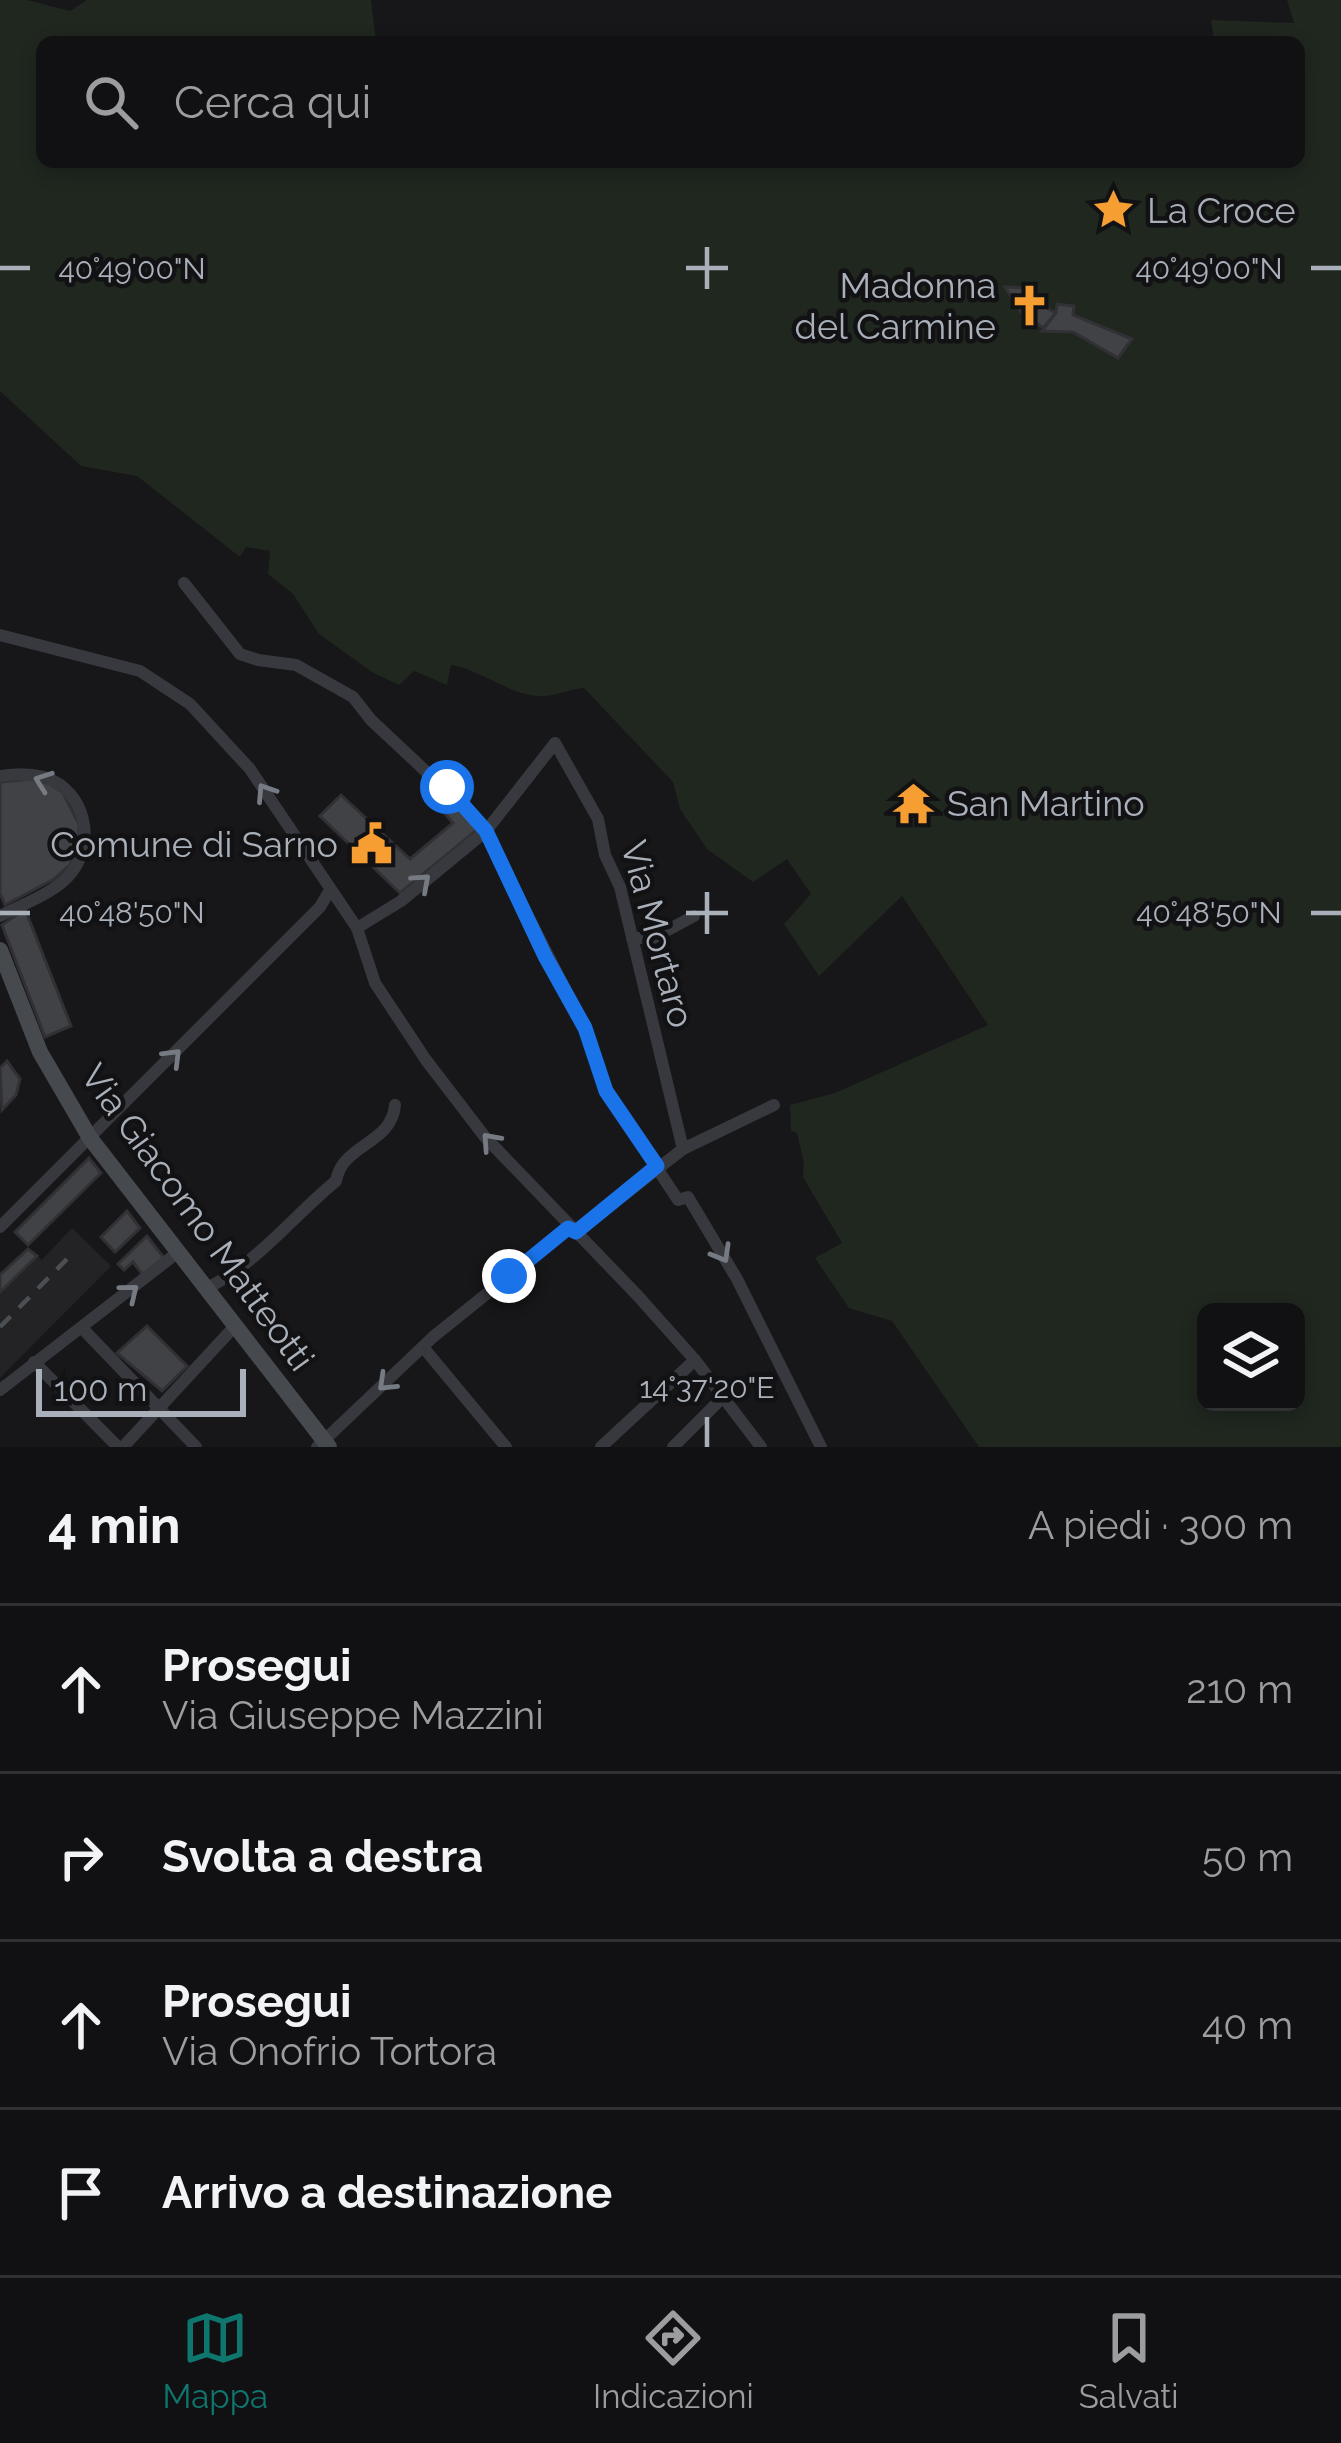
<!DOCTYPE html>
<html lang="it">
<head>
<meta charset="utf-8">
<style>
  :root { --surface:#111113; --page:#1a1a1c; --text:#f1f3f6; --muted:#9c9da0; --line:#303133; --accent:#0f766e }
  body { margin:0; font-family:Raleway,sans-serif; background:var(--page); color:var(--text) }
  .controls { position:absolute; right:36px; bottom:36px; display:grid; overflow:hidden; border-radius:18px; box-shadow:0 6px 18px #0003 }
  .controls button { width:108px; height:108px; display:grid; place-items:center; padding:0; border:0; border-bottom:3px solid var(--line); background:var(--surface); color:var(--text); font:60px sans-serif }
  .scale { position:absolute; left:36px; bottom:30px; width:210px; box-sizing:border-box; padding-left:12px; border:6px solid #a9b0b9; border-top:0; font-size:33px; line-height:42px; white-space:nowrap; color:#a9b0b9; -webkit-text-stroke:9px #121214; paint-order:stroke }
  .stop { position:absolute; width:36px; height:36px; margin:-27px; border:9px solid #1a73e8; border-radius:50%; background:#fff }
  .stop.end { background:#1a73e8; border-color:#fff; box-shadow:0 3px 12px #0008 }
  .list { margin:0; padding:0; list-style:none }
  h2 { display:flex; justify-content:space-between; align-items:center; height:156px; margin:0; padding:0 48px; font-size:51px }
  h2 small { font-size:39px; font-weight:400; color:var(--muted) }
  .list li { display:grid; grid-template-columns:78px 1fr auto; gap:36px; align-items:center; box-sizing:border-box; height:168px; padding:0 48px; border-top:3px solid var(--line) }
  .list b { display:block; font-size:45px; white-space:nowrap }
  .list p { margin:0; font-size:39px; white-space:nowrap; color:var(--muted) }
  .list em { font-size:39px; font-style:normal; color:var(--muted) }
  .icon { flex:none; width:66px; height:66px; fill:none; stroke:currentColor; stroke-width:2; stroke-linecap:round; stroke-linejoin:round }
  .map { position:relative; flex:none; width:1341px; height:1447px; overflow:hidden }
  .search { position:absolute; background:var(--surface); box-shadow:0 6px 18px #0003; left:36px; right:36px; top:36px; height:132px; display:flex; align-items:center; gap:30px; box-sizing:border-box; padding:0 42px; border-radius:18px; color:var(--muted); font-size:45px }
  .sheet { height:828px; background:var(--surface) }
  nav { display:flex; justify-content:space-around; align-items:center; box-sizing:border-box; height:168px; border-top:3px solid var(--line); background:var(--surface); font-size:33px; color:var(--muted) }
  nav a { display:grid; justify-items:center; gap:6px }
  nav .on { color:var(--accent) }
  .map>svg:first-child { display:block }
  .built { fill:#232326 }
  .green { fill:#1f271f; fill-rule:evenodd }
  .building { fill:#414246; stroke:#313135; stroke-width:3 }
  .lines { fill:none; stroke-linecap:round; stroke-linejoin:round }
  .street { stroke:#38393e; stroke-width:12 }
  .secondary { stroke:#46494e; stroke-width:16 }
  .rail { stroke:#4b4e53; stroke-width:4.5; stroke-dasharray:15 12; stroke-linecap:butt }
  .oneway { stroke:#767a82 }
  .route { stroke:#1a73e8; stroke-width:15 }
  .ticks { fill:none; stroke:#a9b0b9; stroke-width:4.5 }
  .labels { text-anchor:middle; stroke-width:9; stroke-linejoin:round; paint-order:stroke }
  .poi-label { font-size:36px; fill:#a9b0b9; stroke:#121214; text-anchor:start }
  .street-label { font-size:36px; fill:#a9b0b9; stroke:#121214 }
  .ticks-label { font-size:30px; text-anchor:middle; fill:#a9b0b9; stroke:#121214; stroke-width:9; stroke-linejoin:round; paint-order:stroke }
</style>
</head>
<body>
<div class="map">
<svg width="1341" height="1447" viewBox="0 0 1341 1447">
  <rect width="100%" height="100%" fill="#171719"/>
  <polygon class="built" points="72,1228 111,1266 0,1378 0,1275 28,1249 42,1260"/>
  <path class="green" d="M 0,0 L 27,0 L 70,11 L 87,0 L 371,0 L 376,42 L 42,42 L 42,162 L 1299,162 L 1299,42 L 1214,42 L 1211,20 L 1294,23 L 1287,0 L 1341,0 L 1341,1447 L 979,1447 L 892,1321 L 849,1308 L 815,1258 L 842,1243 L 803,1177 L 804,1163 L 797,1133 L 791,1131 L 790,1105 L 835,1093 L 988,1025 L 902,896 L 819,976 L 784,924 L 811,894 L 787,859 L 753,882 L 707,849 L 680,809 L 673,782 L 584,688 C 571,689 558,695 545,696 C 512,698 483,670 451,665 L 447,685 L 414,671 L 399,685 L 372,672 L 319,634 L 293,594 L 268,574 L 270,551 L 246,547 L 240,557 L 137,476 L 81,466 L 0,391 ZM 1206,1312 L 1296,1312 L 1296,1402 L 1206,1402 Z"/>
  <g class="building">
    <polygon points="1005,287 1028,288 1031,300 1056,313 1043,328 1021,312"/>
    <polygon points="1057,304 1074,306 1073,315 1132,339 1118,358 1073,332 1042,331 1056,313"/>
    <polygon points="32,779 51,784 63,793 79,824 79,842 70,865 54,879 5,905 0,893 0,782"/>
    <polygon points="438,786 478,829 400,893 320,816 341,795 410,859 453,823 429,795"/>
    <polygon points="25,909 71,1026 45,1037 2,925"/>
    <polygon points="7,1061 20,1079 16,1095 2,1110 0,1068"/>
    <polygon points="89,1158 101,1173 28,1245 15,1232"/>
    <polygon points="127,1211 140,1228 115,1252 101,1237"/>
    <polygon points="147,1236 164,1258 143,1275 133,1262 124,1270 118,1264"/>
    <polygon points="28,1249 37,1256 0,1292 0,1275"/>
    <polygon points="147,1326 187,1366 162,1391 117,1353"/>
  </g>
  <g class="lines">
    <g class="street">
      <polyline points="184,583 240,654 258,660 296,665 353,697 371,720 480,822 585,1028 606,1091 678,1200 688,1197 737,1279 821,1447"/>
      <polyline points="0,635 140,671 190,704 250,769 357,928 375,983 426,1060 485,1137 638,1296 695,1360 761,1447"/>
      <path d="M 0,776 C 16,774 31,773 47,778 C 85,792 96,841 72,872 C 56,893 23,904 0,916"/>
      <polyline points="357,928 401,901 486,831 555,743 598,819 605,855 620,887 683,1149"/>
      <polyline points="632,938 653,938 694,916"/>
      <polyline points="0,1227 320,907 330,890"/>
      <polyline points="576,1232 683,1149 774,1105"/>
      <path d="M 205,1289 C 256,1265 293,1216 336,1181 C 342,1144 392,1144 395,1105"/>
      <polyline points="82,1328 196,1447"/>
      <polyline points="423,1347 506,1447"/>
      <polyline points="34,1362 118,1447"/>
      <polyline points="0,1390 177,1253"/>
      <polyline points="123,1447 234,1327"/>
      <polyline points="317,1447 433,1337 571,1226"/>
      <polyline points="601,1447 695,1360"/>
      <polyline points="673,1447 723,1397"/>
    </g>
    <polyline class="secondary" points="0,950 40,1052 90,1138 329,1447"/>
    <polyline class="rail" points="0,1327 67,1259"/>
  </g>
  <defs><path id="oneway-chevron" d="M-2-3.5L2.5 0L-2 3.5" fill="none" stroke-width="1.6" stroke-linecap="round" stroke-linejoin="round" transform="scale(3)"/></defs>
  <g class="oneway">
    <use href="#oneway-chevron" transform="translate(43 781) rotate(-160)"/>
    <use href="#oneway-chevron" transform="translate(265 792) rotate(-123)"/>
    <use href="#oneway-chevron" transform="translate(422 882) rotate(-42)"/>
    <use href="#oneway-chevron" transform="translate(173 1057) rotate(-45)"/>
    <use href="#oneway-chevron" transform="translate(490 1141) rotate(-132)"/>
    <use href="#oneway-chevron" transform="translate(722 1254) rotate(60)"/>
    <use href="#oneway-chevron" transform="translate(130 1292) rotate(-39)"/>
    <use href="#oneway-chevron" transform="translate(386 1383) rotate(136)"/>
  </g>
  <g class="lines">
    <polyline class="route" points="447,787 486,831 545,956 585,1028 606,1091 657,1166 576,1232 568,1228 509,1276"/>
  </g>
  <path class="ticks" d="M 707,247 L 707,289M 0,268 L 30,268M 686,268 L 728,268M 1311,268 L 1341,268M 707,892 L 707,934M 0,913 L 30,913M 686,913 L 728,913M 1311,913 L 1341,913M 707,1417 L 707,1447"/>
  <defs>
    <symbol id="sight-bare" viewBox="-9 -9 18 18"><path d="M0-6L1.8-2.2L6-1.7L2.9 1.2L3.7 5.4L0 3.3L-3.7 5.4L-2.9 1.2L-6-1.7L-1.8-2.2Z" fill="#f69e32" stroke="#121214" stroke-width="2.5" paint-order="stroke"/></symbol>
    <symbol id="church-bare" viewBox="-9 -9 18 18"><path d="M-1.2-6h2.4v3.5h3.3v2.4h-3.3V6h-2.4V-.1h-3.3v-2.4h3.3Z" fill="#f69e32" stroke="#121214" stroke-width="2.5" paint-order="stroke"/></symbol>
    <symbol id="temple-bare" viewBox="-9 -9 18 18"><path d="M0-6L5-2H3V0L6.5 2.5H4V6H1.5V3h-3V6H-4V2.5H-6.5L-3 0V-2H-5Z" fill="#f69e32" stroke="#121214" stroke-width="2.5" paint-order="stroke"/></symbol>
    <symbol id="civic-bare" viewBox="-9 -9 18 18"><path d="M-.6-6.5H3V-4.5H.6V-3L4-1V1h2V6H-6V1h2V-1L-.6-3ZM-1.2 2.5V6h2.4V2.5Z" fill="#f69e32" stroke="#121214" stroke-width="2.5" paint-order="stroke"/></symbol>
  </defs>
  <g fill-rule="evenodd">
    <use href="#sight-bare" x="1084" y="180" width="59" height="59"/>
    <use href="#church-bare" x="1000" y="276" width="59" height="59"/>
    <use href="#temple-bare" x="884" y="774" width="59" height="59"/>
    <use href="#civic-bare" x="342" y="814" width="59" height="59"/>
  </g>
  <g class="labels">
    <g class="poi-label">
      <text x="1147" y="223">La Croce</text>
      <text x="996" y="298" text-anchor="end">Madonna<tspan x="996" dy="41">del Carmine</tspan></text>
      <text x="947" y="816">San Martino</text>
      <text x="338" y="857" text-anchor="end">Comune di Sarno</text>
    </g>
    <g class="street-label">
      <text transform="translate(658 934) rotate(75)" y="13">Via Mortaro</text>
      <text transform="translate(198 1217) rotate(54)" y="13">Via Giacomo Matteotti</text>
    </g>
  </g>
  <g class="ticks-label">
    <text x="132" y="279">40°49'00"N</text>
    <text x="1209" y="279">40°49'00"N</text>
    <text x="132" y="923">40°48'50"N</text>
    <text x="1209" y="923">40°48'50"N</text>
    <text x="707" y="1398">14°37'20"E</text>
  </g>
</svg>
<div class="controls">
<button><svg class="icon" aria-label="layers" viewBox="0 0 24 24"><path d="M12 4l9 5-9 5-9-5zM3 14l9 5 9-5"/></svg></button>
</div>
<div class="scale">100 m</div>
<div class="stop" style="left:447px;top:787px"></div>
<div class="stop end" style="left:509px;top:1276px"></div>
<div class="search"><svg class="icon" aria-label="search" viewBox="0 0 24 24"><circle cx="10" cy="10" r="6"/><path d="M15 15l6 6"/></svg>Cerca qui</div>
</div>
<section class="sheet">
<h2>4 min<small>A piedi · 300 m</small></h2>
<ul class="list">
<li><svg class="icon" aria-label="ahead" viewBox="0 0 24 24"><path d="M12 20V5M6 11l6-6 6 6"/></svg><div><b>Prosegui</b><p>Via Giuseppe Mazzini</p></div><em>210 m</em></li>
<li><svg class="icon" aria-label="right" viewBox="0 0 24 24"><path d="M7 20v-9h11M14 6l5 5-5 5"/></svg><div><b>Svolta a destra</b></div><em>50 m</em></li>
<li><svg class="icon" aria-label="ahead" viewBox="0 0 24 24"><path d="M12 20V5M6 11l6-6 6 6"/></svg><div><b>Prosegui</b><p>Via Onofrio Tortora</p></div><em>40 m</em></li>
<li><svg class="icon" aria-label="arrive" viewBox="0 0 24 24"><path d="M6 21V4h12l-3 4 3 4H6"/></svg><div><b>Arrivo a destinazione</b></div></li>
</ul>
</section>
<nav>
<a class="on"><svg class="icon" aria-label="map" viewBox="0 0 24 24"><path d="M3 6l6-2 6 2 6-2v14l-6 2-6-2-6 2zM9 4v14M15 6v14"/></svg>Mappa</a>
<a><svg class="icon" aria-label="directions" viewBox="0 0 24 24"><path d="M12 3l9 9-9 9-9-9zM9 14v-3h6M13 9l2 2-2 2"/></svg>Indicazioni</a>
<a><svg class="icon" aria-label="saved" viewBox="0 0 24 24"><path d="M7 4h10v16l-5-4-5 4z"/></svg>Salvati</a>
</nav>
</body>
</html>
